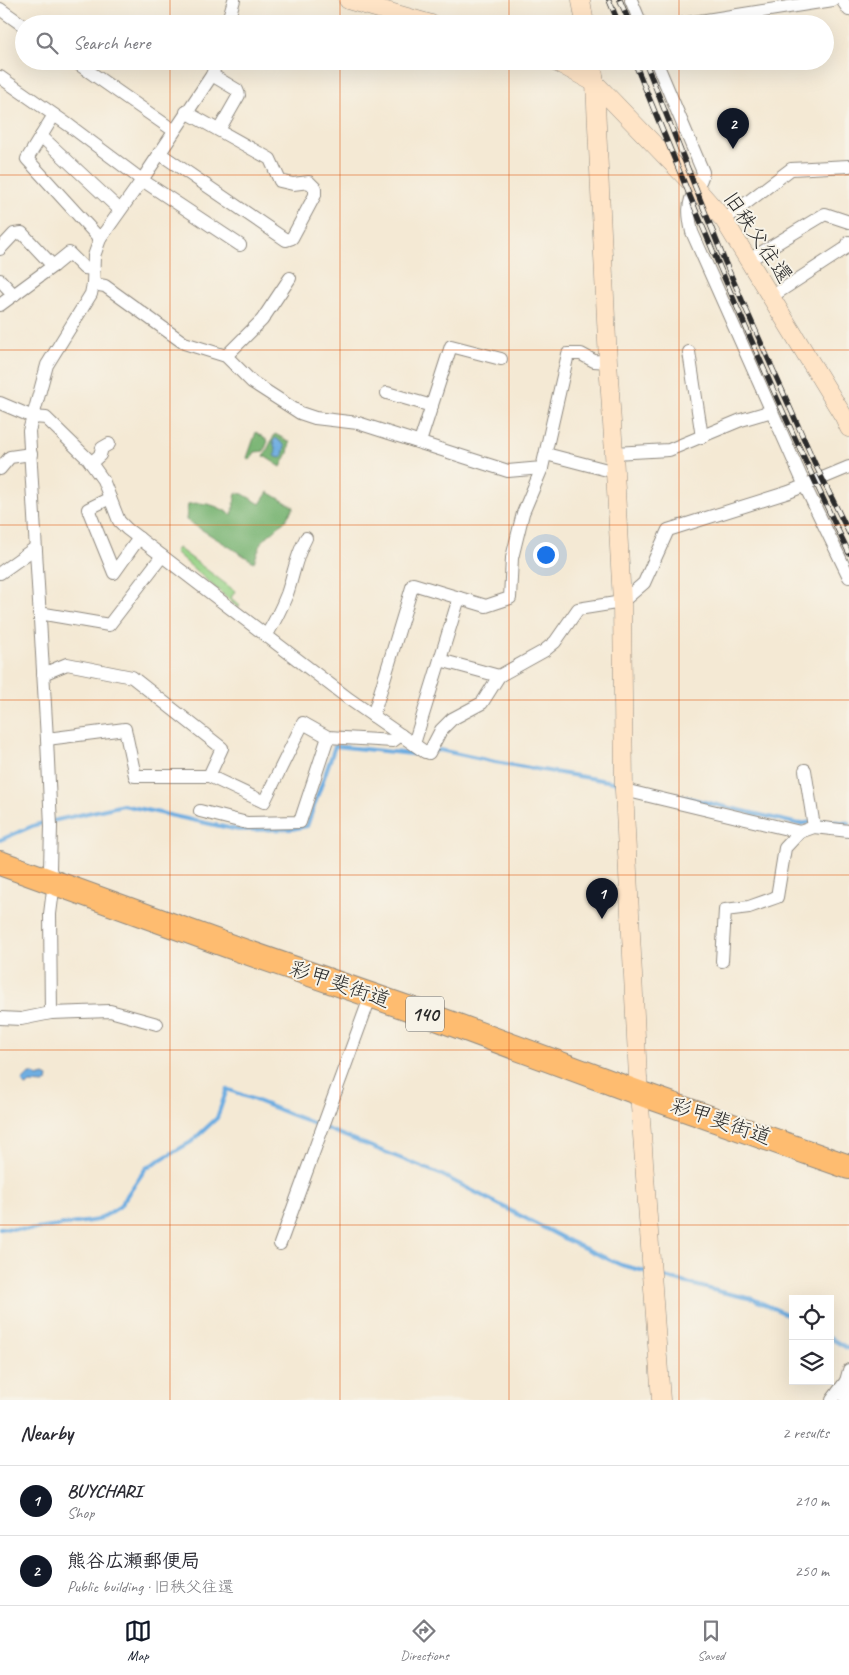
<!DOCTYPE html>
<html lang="en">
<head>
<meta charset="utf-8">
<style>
  :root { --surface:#fff; --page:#f2f2f3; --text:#2b2b33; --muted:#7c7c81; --line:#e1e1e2; --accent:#111827 }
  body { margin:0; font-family:Caveat,"Klee One",sans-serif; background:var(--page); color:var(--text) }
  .controls { position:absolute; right:15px; bottom:15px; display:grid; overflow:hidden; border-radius:0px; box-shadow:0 5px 20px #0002 }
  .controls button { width:45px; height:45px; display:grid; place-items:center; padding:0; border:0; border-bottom:1px solid var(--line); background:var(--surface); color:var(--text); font:25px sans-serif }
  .you { position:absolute; left:545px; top:554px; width:18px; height:18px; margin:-12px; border:4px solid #fff; border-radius:50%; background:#1a73e8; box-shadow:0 0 0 8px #1a73e833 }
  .badge { display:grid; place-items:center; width:32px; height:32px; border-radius:50%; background:var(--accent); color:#fff; font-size:16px; font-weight:700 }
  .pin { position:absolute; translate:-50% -41px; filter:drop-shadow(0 1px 2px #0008) }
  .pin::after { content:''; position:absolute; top:26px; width:18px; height:15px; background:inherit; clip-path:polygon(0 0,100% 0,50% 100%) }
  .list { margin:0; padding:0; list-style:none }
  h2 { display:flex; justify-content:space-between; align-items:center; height:65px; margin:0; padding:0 20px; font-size:21px }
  h2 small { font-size:16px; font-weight:400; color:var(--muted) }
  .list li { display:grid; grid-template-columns:32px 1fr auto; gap:15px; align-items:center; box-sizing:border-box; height:70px; padding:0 20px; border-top:1px solid var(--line) }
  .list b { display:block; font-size:19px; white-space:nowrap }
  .list p { margin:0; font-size:16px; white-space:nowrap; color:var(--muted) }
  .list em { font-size:16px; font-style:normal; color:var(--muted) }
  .icon { flex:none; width:28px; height:28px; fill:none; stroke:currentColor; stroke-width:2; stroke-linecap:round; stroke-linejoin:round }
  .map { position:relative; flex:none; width:849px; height:1400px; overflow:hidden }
  .search { position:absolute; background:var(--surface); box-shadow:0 5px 20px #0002; left:15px; right:15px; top:15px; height:55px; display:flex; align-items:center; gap:12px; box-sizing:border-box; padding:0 18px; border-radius:28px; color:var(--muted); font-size:19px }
  .sheet { height:205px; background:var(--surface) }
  nav { display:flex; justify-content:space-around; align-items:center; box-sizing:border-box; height:70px; border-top:1px solid var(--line); background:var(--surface); font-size:14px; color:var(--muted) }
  nav a { display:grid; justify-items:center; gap:2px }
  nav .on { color:var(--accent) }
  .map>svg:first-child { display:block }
  .green { fill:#98d387; stroke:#627f59 }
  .forest { fill:#7ab574; stroke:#527050 }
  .water { fill:#6eade1; stroke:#4c6c86 }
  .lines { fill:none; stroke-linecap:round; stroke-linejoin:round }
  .stream { stroke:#6eade1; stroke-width:4 }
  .street-casing { stroke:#908a80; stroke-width:14 }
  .secondary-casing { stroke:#908a80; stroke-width:19 }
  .highway-casing { stroke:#908a80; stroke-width:26 }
  .street { stroke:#fff; stroke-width:12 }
  .secondary { stroke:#ffe4c6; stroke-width:18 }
  .highway { stroke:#febc70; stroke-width:24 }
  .rail-casing { stroke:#2b2b2b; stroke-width:5.5 }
  .rail { stroke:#f7f3e8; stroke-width:4; stroke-dasharray:11; stroke-linecap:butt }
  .grid { fill:none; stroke:#df570e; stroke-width:1; stroke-opacity:0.55 }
  .labels { text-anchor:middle; stroke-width:4; stroke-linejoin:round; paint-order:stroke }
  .shield { fill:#f7f3e8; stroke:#686764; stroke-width:1 }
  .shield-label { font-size:20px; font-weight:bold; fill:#2b2b2b }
  .street-label { font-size:21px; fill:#2b2b2b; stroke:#f7f3e8 }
</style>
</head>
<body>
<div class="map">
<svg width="849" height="1400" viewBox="0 0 849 1400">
  <rect width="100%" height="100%" fill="#f7f3e8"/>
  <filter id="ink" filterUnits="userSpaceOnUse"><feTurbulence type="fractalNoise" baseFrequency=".02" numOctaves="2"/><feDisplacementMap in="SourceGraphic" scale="10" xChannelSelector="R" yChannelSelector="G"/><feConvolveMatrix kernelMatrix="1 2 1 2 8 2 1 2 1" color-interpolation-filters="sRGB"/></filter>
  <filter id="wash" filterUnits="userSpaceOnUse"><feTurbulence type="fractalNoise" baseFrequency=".0096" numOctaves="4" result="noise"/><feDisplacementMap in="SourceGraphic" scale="20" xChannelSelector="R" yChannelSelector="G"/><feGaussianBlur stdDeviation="1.12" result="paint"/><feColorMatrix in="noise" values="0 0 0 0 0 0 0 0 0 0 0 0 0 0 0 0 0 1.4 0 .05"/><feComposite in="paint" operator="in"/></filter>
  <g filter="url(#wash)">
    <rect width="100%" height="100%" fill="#f4e9d4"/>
    <polygon class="green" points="178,548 235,591 231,598 240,606 238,608 175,552"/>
    <g class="forest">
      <polygon points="256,432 268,441 264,451 255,452 250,460 247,458"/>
      <polygon points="275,434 290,442 288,453 281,467 264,456"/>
      <path d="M 268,492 L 294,507 L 285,521 L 262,541 L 254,562 L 186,520 L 188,504 C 206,501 218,506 232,515 L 236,493 L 243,494 L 260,504 Z"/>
    </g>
    <g class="water">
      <polygon points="276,438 285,446 283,455 280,458 274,456 276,452 273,441"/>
      <polygon points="29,1074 34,1074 37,1077 44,1075 48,1077 47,1082 44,1084 30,1083 27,1086 24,1085 22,1081"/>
    </g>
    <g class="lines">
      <g class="stream">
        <polyline points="434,751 440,750 495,762 619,783"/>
        <polyline points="628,784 799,824 812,822"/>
        <polyline points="819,822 830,821 849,823"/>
        <polyline points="0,840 35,825 123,805 238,830 292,829 307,826 335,746 412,754 420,753"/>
        <polyline points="0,1228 29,1230 98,1220 119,1207 146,1168 191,1142 217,1118 227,1089 442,1175 569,1241 621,1265 648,1272"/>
        <polyline points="657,1275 721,1292 753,1299 793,1317"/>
        <polyline points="830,1338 849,1349"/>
      </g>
    </g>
  </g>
  <g filter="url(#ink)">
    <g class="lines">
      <defs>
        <g id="street">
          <polyline points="631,0 641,24"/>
          <polyline points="842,0 849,10"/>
          <polyline points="0,9 24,26"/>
          <polyline points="227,24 234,0"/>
          <polyline points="681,24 833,0"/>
          <polyline points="74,61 173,130"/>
          <path d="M 656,61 L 703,172 C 702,179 700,182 696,187 C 687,204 688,214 692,232 L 805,486 L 849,577"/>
          <polyline points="212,75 237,90 239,95 219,130"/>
          <polyline points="0,77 70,126 142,180 240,245"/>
          <polyline points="54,115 27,159 100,239"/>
          <polyline points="41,136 120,210"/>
          <polyline points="159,153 286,240 292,238 315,195 315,188 309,182 293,184 280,181 270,159 186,112"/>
          <polyline points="724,220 791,169 849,166"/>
          <polyline points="0,249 14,234 22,233 53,266 0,305"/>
          <polyline points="749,260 825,214 849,222"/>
          <polyline points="53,266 69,253 84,268 94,269"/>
          <polyline points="0,280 14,295"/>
          <polyline points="93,284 105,286 184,343 226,356 252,382 300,413 315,418 358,423 508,471 542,468 568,354 581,354 594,361 608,362"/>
          <polyline points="771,297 846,248 849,242"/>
          <polyline points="689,352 702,437"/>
          <polyline points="226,356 262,320 290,278"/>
          <polyline points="387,393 432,406"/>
          <polyline points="0,403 33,417 46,418 88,459 103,480 119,521 127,529 349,699 425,752"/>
          <polyline points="420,442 451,346 501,359"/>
          <polyline points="614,453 669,450 741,420 772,411"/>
          <polyline points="546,454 615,472"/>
          <polyline points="91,463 100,455 102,448 109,444"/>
          <polyline points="0,469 10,457 31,454"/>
          <polyline points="110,498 88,509 114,573 139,538"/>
          <polyline points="0,573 35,548"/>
          <polyline points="39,613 109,625 162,556"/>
          <path d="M 266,636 C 274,623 281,609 287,594 C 294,574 295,558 306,538"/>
          <polyline points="43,674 67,664 132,677 222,748 209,776"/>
          <polyline points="499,676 544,651 555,642 578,609 622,602 644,583 668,530 789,492 849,467"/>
          <polyline points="373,716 413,584 486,606 510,598 512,558 523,513 542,468"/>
          <polyline points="47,739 125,729 135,776 209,776 264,802 303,723 328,737 393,741 401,735"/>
          <polyline points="414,744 459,598"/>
          <polyline points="429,753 441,730 452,719 482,703 499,676 440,660"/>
          <polyline points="805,770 814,827"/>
          <polyline points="624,790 800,832 814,827 849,831"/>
          <polyline points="200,811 247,823 300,822 328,737"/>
          <polyline points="722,961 725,910 749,907 777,897 785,848 800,832"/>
          <polyline points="51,1013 110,1011 157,1024"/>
          <polyline points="0,1018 21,1019 51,1013 50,914 54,882 50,869 51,826 47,739 29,431 47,365 91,294 93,284 94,256 100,239 142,180 212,75 217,61"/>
          <polyline points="280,1244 371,995"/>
          <polyline points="832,1400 846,1381"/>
          <polyline points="846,1400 846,1381 849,1370"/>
        </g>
        <g id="secondary">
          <polyline points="348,0 431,24"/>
          <polyline points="581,0 585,24"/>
          <polyline points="553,61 562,65 595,83 696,188 724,220 844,417 849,428"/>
          <polyline points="592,61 595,83 608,362 614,453 622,602 624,790 638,1078 661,1400"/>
        </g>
        <polyline id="highway" points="0,863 229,946 428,1015 639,1093 849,1167"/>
      </defs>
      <use href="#street" class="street-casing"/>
      <use href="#secondary" class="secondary-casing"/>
      <use href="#highway" class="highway-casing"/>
      <use href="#street" class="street"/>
      <use href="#secondary" class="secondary"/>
      <use href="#highway" class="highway"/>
      <defs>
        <g id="rail">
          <polyline points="609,0 619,24"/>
          <polyline points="620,0 630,24"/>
          <path d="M 634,61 C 702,227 771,392 849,553"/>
          <polyline points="645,61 725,262 816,466 849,533"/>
        </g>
      </defs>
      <use href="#rail" class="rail-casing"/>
      <use href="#rail" class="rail"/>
    </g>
  </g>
  <path class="grid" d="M 170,0 L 170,24M 340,0 L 340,24M 509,0 L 509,24M 679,0 L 679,24M 170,61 L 170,1400M 340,61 L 340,1400M 509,61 L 509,1400M 679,61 L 679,1400M 0,175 L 849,175M 0,350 L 849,350M 0,525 L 849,525M 0,700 L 849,700M 0,875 L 849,875M 0,1050 L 849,1050M 0,1225 L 849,1225"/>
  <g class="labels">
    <rect class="shield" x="406" y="996.5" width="38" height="35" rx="4"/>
    <g class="shield-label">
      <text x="425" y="1021">140</text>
    </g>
    <g class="street-label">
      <text transform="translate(758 237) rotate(56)" y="7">旧秩父往還</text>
      <text transform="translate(340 984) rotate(19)" y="7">彩甲斐街道</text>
      <text transform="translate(721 1121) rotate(19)" y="7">彩甲斐街道</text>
    </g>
  </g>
</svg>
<div class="controls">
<button><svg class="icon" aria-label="locate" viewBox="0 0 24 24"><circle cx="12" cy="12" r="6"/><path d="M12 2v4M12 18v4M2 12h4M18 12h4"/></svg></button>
<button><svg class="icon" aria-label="layers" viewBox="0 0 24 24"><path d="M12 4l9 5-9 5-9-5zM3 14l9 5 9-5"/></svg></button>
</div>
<div class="you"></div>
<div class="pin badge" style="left:602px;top:919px">1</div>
<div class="pin badge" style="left:733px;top:149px">2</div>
<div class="search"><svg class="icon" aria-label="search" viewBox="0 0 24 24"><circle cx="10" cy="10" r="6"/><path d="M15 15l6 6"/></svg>Search here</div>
</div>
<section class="sheet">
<h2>Nearby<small>2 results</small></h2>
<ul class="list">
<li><span class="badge">1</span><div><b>BUYCHARI</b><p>Shop</p></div><em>210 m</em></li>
<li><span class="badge">2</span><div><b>熊谷広瀬郵便局</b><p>Public building · 旧秩父往還</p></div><em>250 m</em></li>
</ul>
</section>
<nav>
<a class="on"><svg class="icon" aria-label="map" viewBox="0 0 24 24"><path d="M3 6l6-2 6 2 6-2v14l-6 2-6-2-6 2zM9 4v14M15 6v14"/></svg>Map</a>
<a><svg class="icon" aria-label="directions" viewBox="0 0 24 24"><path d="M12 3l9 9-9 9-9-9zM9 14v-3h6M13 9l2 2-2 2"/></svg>Directions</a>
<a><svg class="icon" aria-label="saved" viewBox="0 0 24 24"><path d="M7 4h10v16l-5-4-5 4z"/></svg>Saved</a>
</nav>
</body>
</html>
